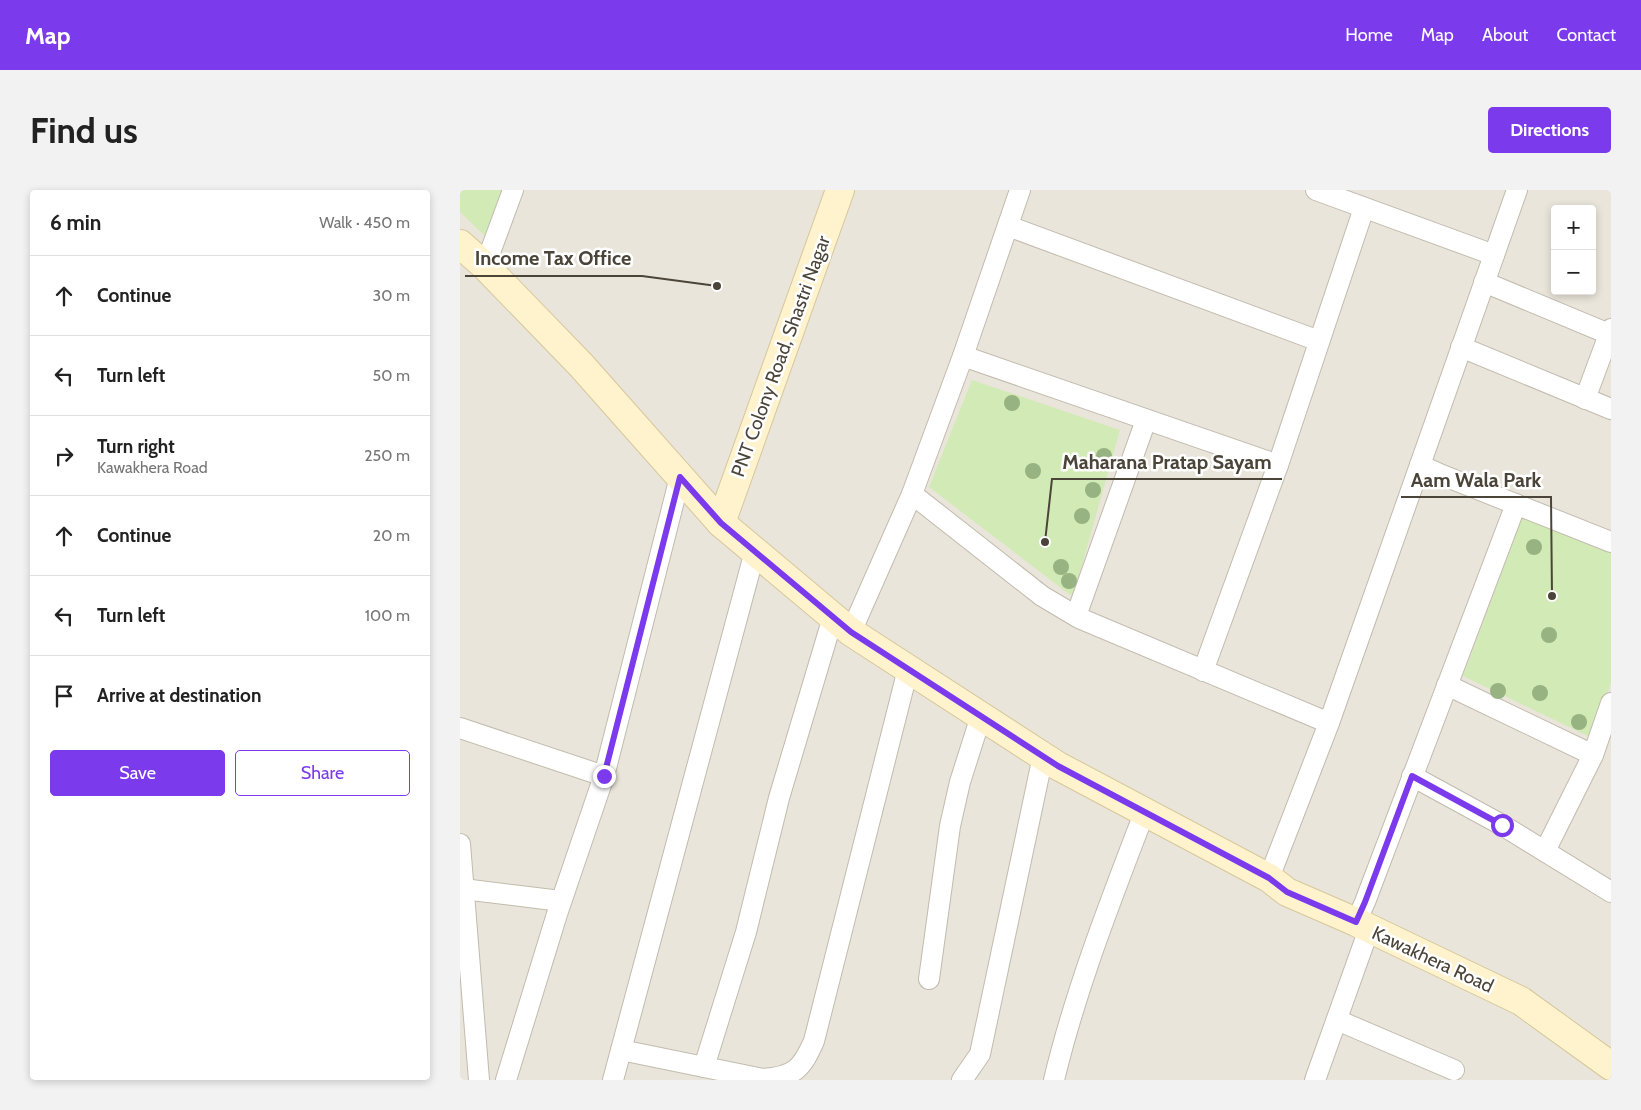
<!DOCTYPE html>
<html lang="en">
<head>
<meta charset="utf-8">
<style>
  :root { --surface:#fff; --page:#f2f2f2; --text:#222; --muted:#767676; --line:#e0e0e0; --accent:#7c3aed }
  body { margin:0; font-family:Cabin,sans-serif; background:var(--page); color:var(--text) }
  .controls { position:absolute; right:15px; top:15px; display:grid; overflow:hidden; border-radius:5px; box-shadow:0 2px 8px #0003 }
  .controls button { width:45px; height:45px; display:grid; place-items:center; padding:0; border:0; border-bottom:1px solid var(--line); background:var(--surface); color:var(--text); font:25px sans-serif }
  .stop { position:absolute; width:15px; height:15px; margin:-11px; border:4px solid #7c3aed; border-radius:50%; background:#fff }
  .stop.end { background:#7c3aed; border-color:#fff; box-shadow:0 1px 5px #0008 }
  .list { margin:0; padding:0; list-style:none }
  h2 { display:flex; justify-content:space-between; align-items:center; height:65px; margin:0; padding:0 20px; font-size:21px }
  h2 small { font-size:16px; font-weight:400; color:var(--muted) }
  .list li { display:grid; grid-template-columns:32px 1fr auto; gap:15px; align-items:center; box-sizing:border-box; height:80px; padding:0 20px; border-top:1px solid var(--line) }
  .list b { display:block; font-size:19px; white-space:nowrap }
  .list p { margin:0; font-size:16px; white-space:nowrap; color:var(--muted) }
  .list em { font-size:16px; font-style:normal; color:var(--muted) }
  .actions { display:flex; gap:10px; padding:15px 20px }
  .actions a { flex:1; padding:11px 0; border:1px solid var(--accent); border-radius:5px; text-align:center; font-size:18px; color:var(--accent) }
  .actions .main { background:var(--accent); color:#fff }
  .icon { flex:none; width:28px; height:28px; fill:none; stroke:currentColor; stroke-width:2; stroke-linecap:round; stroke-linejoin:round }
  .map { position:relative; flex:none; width:1151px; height:890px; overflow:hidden; border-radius:5px }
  header { display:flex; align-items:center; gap:30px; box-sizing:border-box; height:70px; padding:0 25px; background:var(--accent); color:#fff }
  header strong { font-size:24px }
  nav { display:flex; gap:28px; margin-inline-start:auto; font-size:18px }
  .intro { display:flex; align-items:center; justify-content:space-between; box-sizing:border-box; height:120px; padding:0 30px }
  h1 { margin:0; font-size:35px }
  .button { padding:12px 22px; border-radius:5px; background:var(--accent); color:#fff; font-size:18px; font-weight:700 }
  main { display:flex; gap:30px; padding:0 30px }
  aside { flex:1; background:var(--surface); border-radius:5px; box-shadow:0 2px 8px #0003 }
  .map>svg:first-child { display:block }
  .residential { fill:#eae5da; fill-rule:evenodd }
  .green { fill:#d2eab5 }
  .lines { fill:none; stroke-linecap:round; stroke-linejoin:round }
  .street-casing { stroke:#c2bbae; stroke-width:22 }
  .secondary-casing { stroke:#d6c79b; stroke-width:30 }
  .street { stroke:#fff; stroke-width:20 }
  .secondary { stroke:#fff3cd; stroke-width:28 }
  .tree { fill:#97b381 }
  .route { stroke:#7c3aed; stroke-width:6 }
  .labels { text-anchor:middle; stroke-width:5; stroke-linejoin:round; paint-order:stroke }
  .street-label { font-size:19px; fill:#4b4439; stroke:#fff }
  .leader { fill:none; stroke:#4b4439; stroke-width:2 }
  .callout-dot { fill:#4b4439; stroke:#fff; stroke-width:2 }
  .callout-label { font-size:20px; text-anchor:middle; font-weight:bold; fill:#4b4439; stroke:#fff; stroke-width:5; stroke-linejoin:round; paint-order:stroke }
</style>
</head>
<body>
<header>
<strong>Map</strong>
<nav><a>Home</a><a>Map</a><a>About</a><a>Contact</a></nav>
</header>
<div class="intro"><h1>Find us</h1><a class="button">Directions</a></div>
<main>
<aside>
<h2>6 min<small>Walk · 450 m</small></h2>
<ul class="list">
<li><svg class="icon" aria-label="ahead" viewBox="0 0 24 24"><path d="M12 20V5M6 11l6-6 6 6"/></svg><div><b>Continue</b></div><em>30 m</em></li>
<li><svg class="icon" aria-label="left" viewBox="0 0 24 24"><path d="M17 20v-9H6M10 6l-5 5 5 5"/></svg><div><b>Turn left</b></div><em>50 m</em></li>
<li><svg class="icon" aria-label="right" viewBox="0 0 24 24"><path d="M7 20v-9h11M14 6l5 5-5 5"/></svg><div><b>Turn right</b><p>Kawakhera Road</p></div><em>250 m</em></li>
<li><svg class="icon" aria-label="ahead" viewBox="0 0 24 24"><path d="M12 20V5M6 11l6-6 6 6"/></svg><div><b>Continue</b></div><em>20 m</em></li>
<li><svg class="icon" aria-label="left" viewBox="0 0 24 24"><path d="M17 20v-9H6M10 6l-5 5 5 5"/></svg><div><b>Turn left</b></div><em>100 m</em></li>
<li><svg class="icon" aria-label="arrive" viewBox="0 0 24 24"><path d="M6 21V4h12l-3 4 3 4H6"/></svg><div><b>Arrive at destination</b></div></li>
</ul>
<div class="actions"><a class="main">Save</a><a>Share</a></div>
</aside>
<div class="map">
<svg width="1151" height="890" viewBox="0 0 1151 890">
  <rect width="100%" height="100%" fill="#f6f3ec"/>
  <path class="residential" d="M 0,0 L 1151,0 L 1151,890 L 0,890 ZM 1095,19 L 1132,19 L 1132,101 L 1095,101 Z"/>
  <g class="green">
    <polygon points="2,0 43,0 27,48 0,22 0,2"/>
    <polygon points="512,190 660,240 613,407 469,297"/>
    <polygon points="1063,326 1151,363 1151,493 1132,548 1003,486"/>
  </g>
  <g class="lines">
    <defs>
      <g id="street">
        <polyline points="856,0 1034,65"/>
        <polyline points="548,36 859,151"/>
        <polyline points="25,76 53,0"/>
        <polyline points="1024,92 1149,144"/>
        <polyline points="1001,157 1151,219"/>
        <polyline points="503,166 818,275"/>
        <polyline points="1125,209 1151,139"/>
        <polyline points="960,275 982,285 1151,352"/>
        <polyline points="452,304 582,406 619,428 869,533"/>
        <polyline points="616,426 686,230"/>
        <polyline points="391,442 452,304 503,166 560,0"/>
        <polyline points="743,481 818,275 904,18"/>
        <polyline points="987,495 1133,565 1151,513"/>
        <polyline points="0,538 144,586"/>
        <polyline points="952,586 1042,635 1151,702"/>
        <polyline points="0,654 19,890"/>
        <polyline points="1085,661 1133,565"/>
        <polyline points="809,688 869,533 1057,0"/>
        <polyline points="3,699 101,711"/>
        <polyline points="896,732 905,712 1056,314"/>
        <polyline points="469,789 490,636 500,592 521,526"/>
        <polyline points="877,830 994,880"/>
        <path d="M 161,860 L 303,889 C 335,887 342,878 354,851 L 448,479"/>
        <polyline points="244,877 286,742 319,608 373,427"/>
        <polyline points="46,890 97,724 144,586 220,287"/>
        <polyline points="153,890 295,361"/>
        <polyline points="502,890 520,864 583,566"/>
        <path d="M 594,890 C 616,798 651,710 685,621"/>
        <polyline points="855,890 909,739"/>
      </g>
      <g id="secondary">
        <polyline points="0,54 25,76 121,175 261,333 391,442 598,576 809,688 827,702 896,732 1061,811 1151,876"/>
        <polyline points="261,333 380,0"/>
      </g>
    </defs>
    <use href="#street" class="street-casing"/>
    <use href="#secondary" class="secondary-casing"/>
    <use href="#street" class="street"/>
    <use href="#secondary" class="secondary"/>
  </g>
  <g class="tree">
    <circle cx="552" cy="213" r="8"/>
    <circle cx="644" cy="266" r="8"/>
    <circle cx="573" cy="281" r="8"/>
    <circle cx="633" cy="300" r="8"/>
    <circle cx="622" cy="326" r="8"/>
    <circle cx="1074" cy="357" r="8"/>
    <circle cx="601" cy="377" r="8"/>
    <circle cx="609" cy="391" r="8"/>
    <circle cx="1089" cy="445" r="8"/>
    <circle cx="1038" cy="501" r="8"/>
    <circle cx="1080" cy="503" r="8"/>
    <circle cx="1119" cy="532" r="8"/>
  </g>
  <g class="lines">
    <polyline class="route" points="144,586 220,287 261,333 391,442 598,576 809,688 827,702 896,732 905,712 952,586 1042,635"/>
  </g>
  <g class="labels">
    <g class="street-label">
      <text transform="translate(320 166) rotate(-70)" y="7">PNT Colony Road, Shastri Nagar</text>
      <text transform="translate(973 769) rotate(25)" y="7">Kawakhera Road</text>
    </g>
  </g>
  <path class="leader" d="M257 96L182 86H5M585 352L592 289H822M1092 406L1091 307H941"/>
  <g class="callout-dot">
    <circle cx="257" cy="96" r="5"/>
    <circle cx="585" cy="352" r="5"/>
    <circle cx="1092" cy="406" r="5"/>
  </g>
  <g class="callout-label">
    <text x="93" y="75">Income Tax Office</text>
    <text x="707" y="279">Maharana Pratap Sayam</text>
    <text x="1016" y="297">Aam Wala Park</text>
  </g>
</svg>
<div class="controls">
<button>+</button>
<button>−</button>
</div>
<div class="stop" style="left:1042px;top:635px"></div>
<div class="stop end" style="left:144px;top:586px"></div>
</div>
</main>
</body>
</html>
